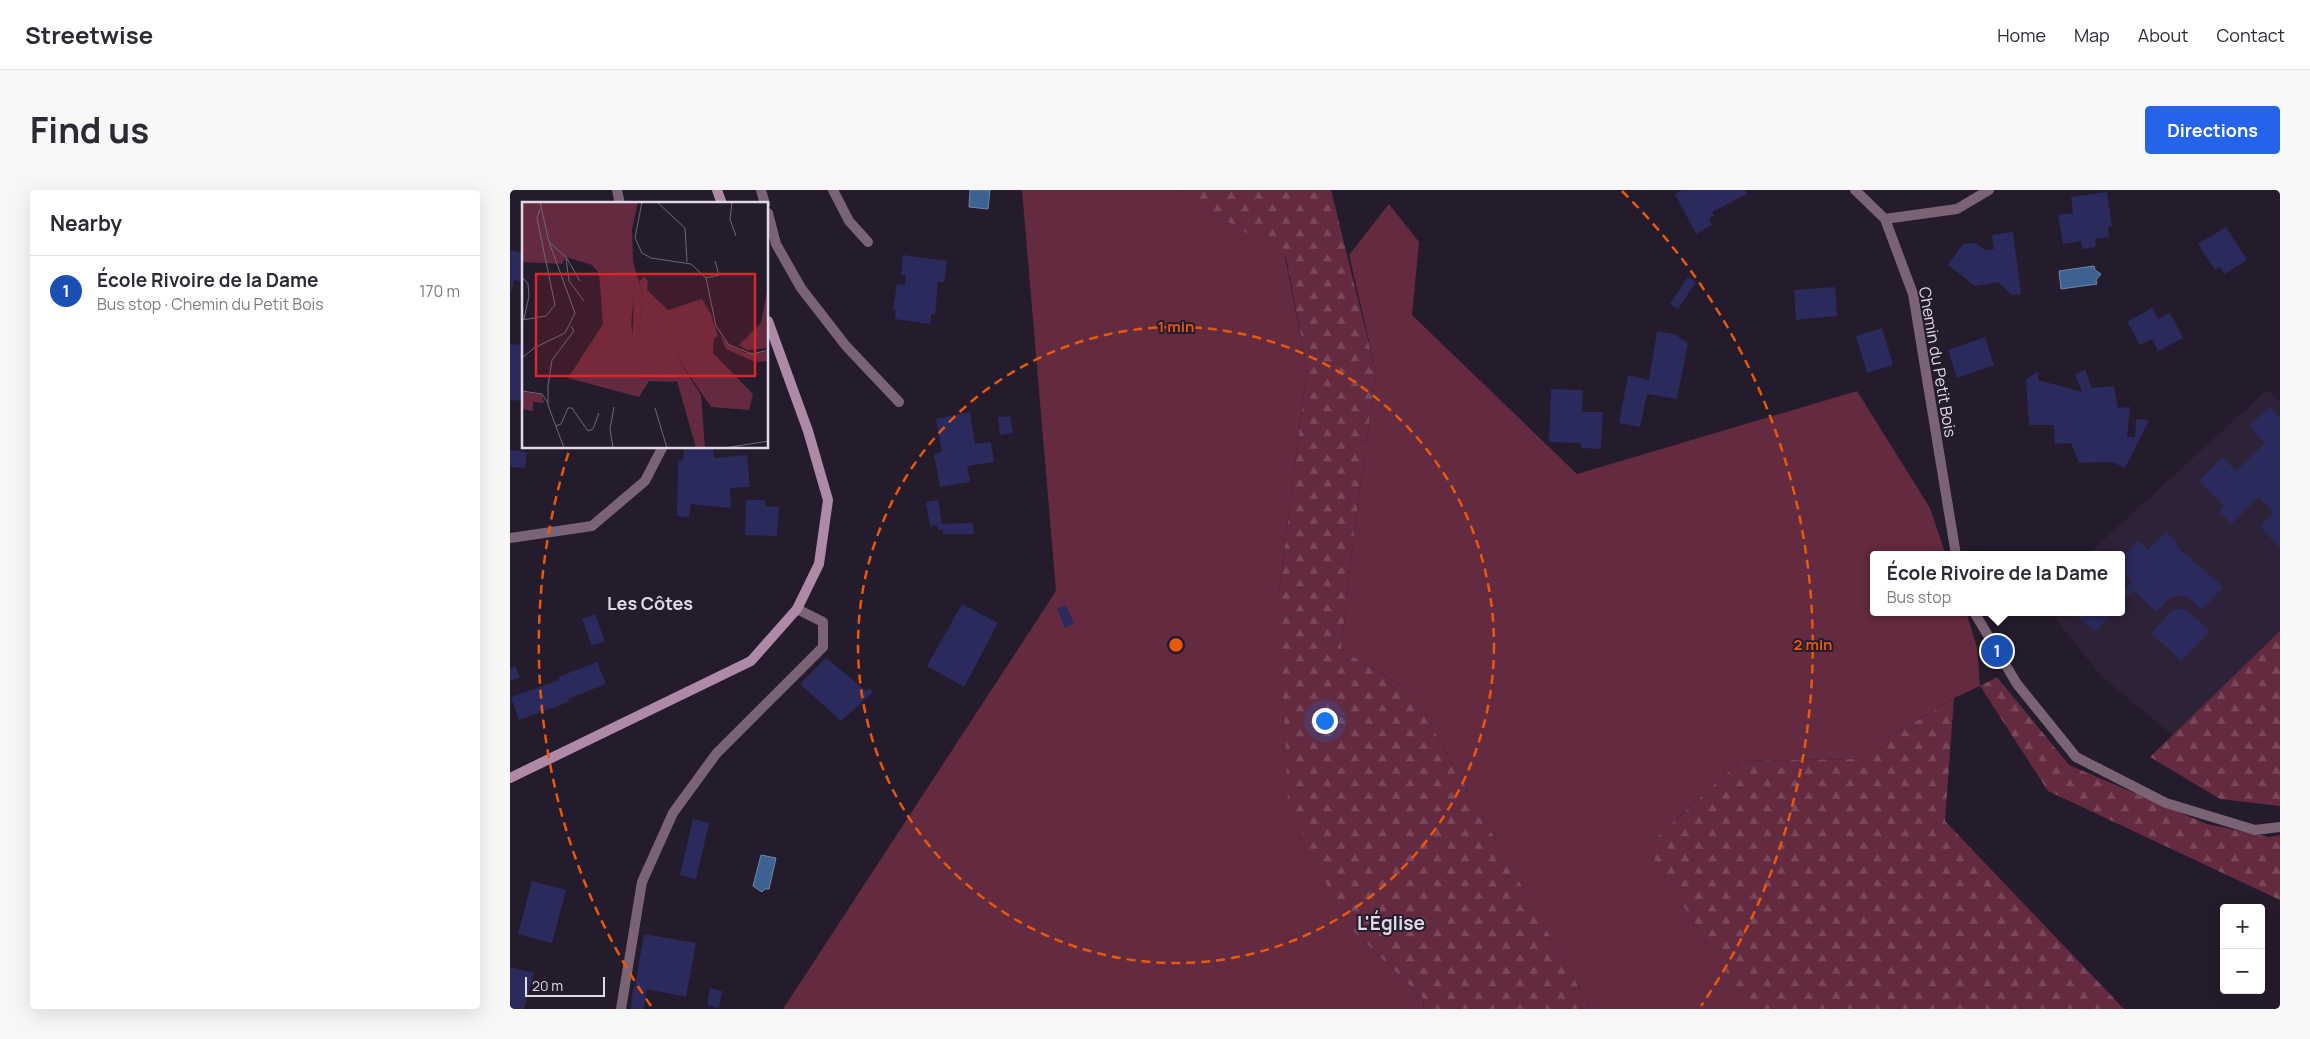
<!DOCTYPE html>
<html lang="en">
<head>
<meta charset="utf-8">
<style>
  :root { --surface:#fff; --page:#f7f7f7; --text:#2b2b33; --muted:#7c7c81; --line:#e1e1e2; --accent:#2563eb }
  body { margin:0; font-family:Manrope,sans-serif; background:var(--page); color:var(--text) }
  .controls { position:absolute; right:15px; bottom:15px; display:grid; overflow:hidden; border-radius:5px; box-shadow:0 5px 20px #0002 }
  .controls button { width:45px; height:45px; display:grid; place-items:center; padding:0; border:0; border-bottom:1px solid var(--line); background:var(--surface); color:var(--text); font:25px sans-serif }
  .scale { position:absolute; left:15px; bottom:12px; width:80px; box-sizing:border-box; padding-left:5px; border:2px solid #dfdae5; border-top:0; font-size:14px; line-height:18px; white-space:nowrap; color:#dfdae5; -webkit-text-stroke:4px #241b2c; paint-order:stroke }
  .you { position:absolute; left:814px; top:530px; width:18px; height:18px; margin:-12px; border:4px solid #fff; border-radius:50%; background:#1a73e8; box-shadow:0 0 0 8px #1a73e833 }
  .badge { display:grid; place-items:center; width:32px; height:32px; border-radius:50%; background:var(--accent); color:#fff; font-size:16px; font-weight:700 }
  .pin { position:absolute; translate:-50% -50%; border:2px solid #fff; box-shadow:0 1px 5px #0006 }
  .popup { position:absolute; left:1360px; top:361px; width:255px; height:65px; box-sizing:border-box; display:grid; place-content:center; border-radius:5px; background:var(--surface); filter:drop-shadow(0 1px 4px #0005); font-size:16px; white-space:nowrap; color:var(--muted) }
  .popup b { font-size:19px; color:var(--text) }
  .popup::after { content:''; position:absolute; left:50%; top:100%; margin-left:-10px; border:10px solid transparent; border-top-color:var(--surface) }
  .list { margin:0; padding:0; list-style:none }
  h2 { display:flex; justify-content:space-between; align-items:center; height:65px; margin:0; padding:0 20px; font-size:21px }
  h2 small { font-size:16px; font-weight:400; color:var(--muted) }
  .list li { display:grid; grid-template-columns:32px 1fr auto; gap:15px; align-items:center; box-sizing:border-box; height:70px; padding:0 20px; border-top:1px solid var(--line) }
  .list b { display:block; font-size:19px; white-space:nowrap }
  .list p { margin:0; font-size:16px; white-space:nowrap; color:var(--muted) }
  .list em { font-size:16px; font-style:normal; color:var(--muted) }
  .map { position:relative; flex:none; width:1770px; height:819px; overflow:hidden; border-radius:5px }
  header { display:flex; align-items:center; gap:30px; box-sizing:border-box; height:70px; padding:0 25px; background:var(--surface); border-bottom:1px solid var(--line) }
  header strong { font-size:24px }
  nav { display:flex; gap:28px; margin-inline-start:auto; font-size:18px }
  .intro { display:flex; align-items:center; justify-content:space-between; box-sizing:border-box; height:120px; padding:0 30px }
  h1 { margin:0; font-size:35px }
  .button { padding:12px 22px; border-radius:5px; background:var(--accent); color:#fff; font-size:18px; font-weight:700 }
  main { display:flex; gap:30px; padding:0 30px }
  aside { flex:1; background:var(--surface); border-radius:5px; box-shadow:0 5px 20px #0002 }
  .map>svg:first-child { display:block }
  .built { fill:#2e2239 }
  .green { fill:#642a3f }
  .forest { fill:url(#forest-firs) }
  .water { fill:#3d6291; stroke:#6e86aa }
  .building { fill:#2b2a5c }
  .lines { fill:none; stroke-linecap:round; stroke-linejoin:round }
  .minor { stroke:#7a6375; stroke-width:10 }
  .secondary { stroke:#ae8aa7; stroke-width:10 }
  .ring { fill:none; stroke:#e8590c; stroke-width:2.5; stroke-dasharray:9 6 }
  .labels { text-anchor:middle; stroke-width:4; stroke-linejoin:round; paint-order:stroke }
  .street-label { font-size:16px; fill:#dfdae5; stroke:#241b2c }
  .neighbourhood-label { font-size:18px; font-weight:bold; fill:#dfdae5; stroke:#241b2c }
  .quarter-label { font-size:19px; font-weight:bold; fill:#dfdae5; stroke:#241b2c }
  .inset-road { fill:none; stroke:#6f6776; stroke-width:1 }
  .view { fill:#d62828; fill-opacity:0.15; stroke:#d62828; stroke-width:2.5 }
  .inset-edge { fill:none; stroke:#dfdae5; stroke-width:2.5 }
  .centre { fill:#e8590c; stroke:#241b2c; stroke-width:2.5 }
  .ring-label { font-size:15px; text-anchor:middle; font-weight:bold; fill:#e8590c; stroke:#241b2c; stroke-width:4; stroke-linejoin:round; paint-order:stroke }
</style>
</head>
<body>
<header>
<strong>Streetwise</strong>
<nav><a>Home</a><a>Map</a><a>About</a><a>Contact</a></nav>
</header>
<div class="intro"><h1>Find us</h1><a class="button">Directions</a></div>
<main>
<aside>
<h2>Nearby<small></small></h2>
<ul class="list">
<li><span class="badge" style="background:#1a4fb4">1</span><div><b>École Rivoire de la Dame</b><p>Bus stop · Chemin du Petit Bois</p></div><em>170 m</em></li>
</ul>
</aside>
<div class="map">
<svg width="1770" height="819" viewBox="0 0 1770 819">
  <defs>
    <pattern id="forest-firs" width="22" height="20" patternUnits="userSpaceOnUse" patternTransform="scale(1.25)"><rect width="22" height="20" fill="#642a3f"/><path d="M5 1l3.5 6h-7zM16 11l3.5 6h-7z" fill="#7a485b"/></pattern>
  </defs>
  <rect width="100%" height="100%" fill="#241b2c"/>
  <polygon class="built" points="1757,200 1770,212 1770,482 1689,567 1592,487 1540,422 1611,422 1611,365 1577,365"/>
  <g class="green">
    <polygon points="512,0 666,0 775,66 797,178 769,404 836,734 913,808 914,819 273,819 546,401"/>
    <polygon points="879,14 909,52 902,125 1067,284 1347,201 1420,318 1436,365 1363,365 1363,422 1456,422 1467,457 1470,496 1444,508 1344,569 1230,571 1136,657 1239,819 1081,819 903,503 831,459 843,351 866,182 839,65"/>
  </g>
  <g class="forest">
    <polygon points="666,0 821,0 866,182 843,351 831,459 903,503 1081,819 914,819 913,808 836,734 778,614 769,404 797,178 776,67"/>
    <polygon points="1770,441 1770,616 1710,609 1640,567"/>
    <polygon points="1487,487 1559,575 1697,634 1759,647 1770,645 1770,710 1538,601 1470,496"/>
    <polygon points="1444,508 1435,631 1614,819 1239,819 1136,657 1230,571 1344,569"/>
  </g>
  <g class="water">
    <polygon points="460,0 480,0 478,19 459,17"/>
    <polygon points="1584,76 1585,80 1591,84 1586,90 1587,94 1551,99 1549,81"/>
    <polygon points="251,665 266,668 259,699 255,699 252,702 243,696"/>
  </g>
  <g class="building">
    <polygon points="1172,0 1235,0 1237,4 1202,22 1204,26 1199,29 1202,35 1186,44 1165,4"/>
    <polygon points="1597,2 1602,36 1598,37 1599,47 1585,49 1586,57 1572,59 1571,51 1553,54 1548,25 1563,23 1561,7"/>
    <polygon points="1716,37 1737,70 1714,84 1710,77 1705,80 1688,54"/>
    <polygon points="1503,42 1511,104 1502,105 1488,92 1465,96 1438,75 1453,54 1465,53 1475,60 1484,59 1482,45"/>
    <polygon points="0,60 14,63 14,92 4,90 1,105"/>
    <polygon points="393,65 437,71 434,92 428,92 425,125 421,124 420,134 385,129 386,120 383,119 387,94 395,95 396,85 391,85"/>
    <polygon points="1178,87 1186,92 1168,119 1160,114"/>
    <polygon points="1325,97 1327,126 1286,130 1284,100"/>
    <polygon points="1642,118 1648,129 1660,123 1673,148 1648,161 1642,149 1630,155 1617,132"/>
    <polygon points="1372,138 1383,175 1357,183 1346,146"/>
    <polygon points="1147,141 1164,144 1178,153 1167,209 1137,204 1130,237 1109,233 1118,185 1139,190"/>
    <polygon points="1475,147 1484,175 1447,188 1438,160"/>
    <polygon points="0,154 14,155 14,211 0,210"/>
    <polygon points="1575,180 1582,198 1604,196 1608,218 1620,217 1617,247 1625,247 1626,229 1639,230 1615,278 1602,272 1569,273 1561,253 1545,254 1544,235 1519,235 1516,189 1528,182 1528,190 1572,202 1565,184"/>
    <polygon points="1041,199 1073,200 1072,222 1093,222 1091,259 1071,258 1071,253 1039,252"/>
    <polygon points="1760,217 1770,227 1770,358 1750,336 1764,323 1749,307 1721,334 1709,321 1714,316 1689,290 1713,267 1726,281 1755,253 1739,236"/>
    <polygon points="460,222 465,254 481,252 484,272 457,276 460,292 430,297 424,264 432,262 426,229"/>
    <polygon points="500,226 503,243 490,245 488,227"/>
    <polygon points="174,258 203,258 204,268 237,265 240,297 220,298 221,318 181,314 179,327 167,326 168,271 173,270"/>
    <polygon points="0,260 17,262 15,278 0,277"/>
    <polygon points="236,310 255,310 255,316 269,317 267,346 235,345"/>
    <polygon points="428,310 432,334 463,333 464,344 433,344 433,340 429,340 426,335 420,336 416,312"/>
    <polygon points="1656,342 1668,354 1666,356 1713,397 1692,420 1677,406 1661,407 1647,422 1623,400 1611,414 1611,402 1622,391 1611,380 1611,369 1628,350 1638,360"/>
    <polygon points="452,414 488,433 454,497 417,476"/>
    <polygon points="556,415 564,434 555,438 547,419"/>
    <polygon points="1663,419 1675,419 1700,441 1671,471 1641,443"/>
    <polygon points="1564,422 1603,422 1585,442"/>
    <polygon points="85,424 95,451 82,456 72,429"/>
    <polygon points="316,468 356,501 359,498 363,502 331,531 290,494"/>
    <polygon points="87,472 96,494 58,509 59,512 9,530 1,507 50,490 48,487"/>
    <polygon points="5,476 10,487 0,491 0,478"/>
    <polygon points="183,629 199,633 186,689 170,685"/>
    <polygon points="22,691 56,700 42,753 8,744"/>
    <polygon points="134,744 186,753 176,807 137,799 134,819 121,819 123,797 125,797"/>
    <polygon points="0,777 24,783 14,819 0,819"/>
    <polygon points="200,798 212,801 209,818 197,815"/>
  </g>
  <g class="lines">
    <g class="minor">
      <polyline points="107,0 110,14"/>
      <polyline points="251,0 255,14"/>
      <polyline points="323,0 339,31 358,52"/>
      <polyline points="1345,0 1375,29 1403,104 1446,365"/>
      <polyline points="258,23 266,54 291,98 336,156 389,212"/>
      <polyline points="1375,29 1447,19 1479,0"/>
      <polyline points="0,348 82,336 135,291 152,258"/>
      <polyline points="1464,422 1507,494 1566,567 1656,613 1745,640 1770,637"/>
      <polyline points="111,819 132,692 163,623 206,564 313,457 313,432 287,419"/>
    </g>
    <g class="secondary">
      <polyline points="207,0 212,14"/>
      <polyline points="0,588 241,471 287,419 309,374 318,310 298,241 258,131"/>
    </g>
  </g>
  <g class="ring">
    <circle cx="666" cy="455" r="318"/>
    <path d="M141 816A637 637 0 0 1 60 258M1112 1A637 637 0 0 1 1191 816"/>
  </g>
  <g class="labels">
    <g class="street-label">
      <text transform="translate(1428 172) rotate(80)" y="6">Chemin du Petit Bois</text>
    </g>
    <g class="neighbourhood-label">
      <text x="140" y="420">Les Côtes</text>
    </g>
    <g class="quarter-label">
      <text x="881" y="740">L'Église</text>
    </g>
  </g>
  <g transform="translate(12 12)">
    <rect width="246" height="246" fill="#241b2c"/>
    <path d="M 92,70 L 110,81 L 112,94 L 109,122 L 117,163 L 127,172 L 127,179 L 117,195 L 46,176 L 81,122 L 77,71 ZM 122,74 L 126,79 L 125,88 L 146,108 L 180,97 L 189,112 L 196,134 L 180,143 L 166,143 L 154,154 L 179,193 L 183,246 L 174,246 L 155,179 L 151,180 L 125,135 L 117,129 L 121,95 L 117,80 Z" fill="#642a3f"/>
    <path d="M 0,0 L 116,0 L 110,27 L 111,59 L 121,95 L 117,129 L 125,135 L 151,180 L 127,179 L 127,172 L 117,163 L 110,148 L 112,94 L 109,81 L 92,70 L 77,71 L 70,63 L 44,55 L 40,62 L 0,60 ZM 246,84 L 246,146 L 225,148 L 217,143 L 239,121 ZM 198,133 L 207,144 L 224,151 L 246,150 L 246,159 L 233,160 L 204,147 ZM 192,135 L 191,151 L 231,192 L 227,208 L 189,205 L 154,154 L 166,143 L 180,143 Z" fill="#642a3f"/>
    <path d="M 0,190 L 20,192 L 22,201 L 11,200 L 11,209 L 0,207 Z" fill="#642a3f"/>
    <path class="inset-road" d="M 120,0 L 113,36 L 120,51 L 129,56 L 169,62 L 184,76 L 194,124 L 207,143 L 230,152 L 247,148M 135,0 L 163,26 L 165,60M 210,0 L 208,17 L 214,34M 27,40 L 44,55 L 58,79M 44,56 L 47,79 L 62,99M 0,75 L 6,82 L 7,94 L 2,117M 184,76 L 197,73 L 193,59M 0,118 L 24,114 L 33,103 L 15,16 L 18,7M 0,156 L 12,146 L 43,131 L 53,111 L 27,40 L 18,0M 0,189 L 20,192 L 26,201M 133,206 L 145,246M 34,224 L 39,222 L 46,206 L 50,206 L 66,229 L 71,227 L 77,211M 42,246 L 26,203 L 26,184 L 30,158 L 52,129 L 49,124M 91,246 L 88,227 L 92,205M 202,246 L 247,239"/>
    <path class="view" d="M 14,72 L 233,72 L 233,174 L 14,174 Z"/>
    <rect width="246" height="246" class="inset-edge"/>
  </g>
  <circle cx="666" cy="455" r="8" class="centre"/>
  <g class="ring-label">
    <text x="666" y="142">1 min</text>
    <text x="1303" y="460">2 min</text>
  </g>
</svg>
<div class="controls">
<button>+</button>
<button>−</button>
</div>
<div class="scale">20 m</div>
<div class="you"></div>
<div class="pin badge" style="left:1487px;top:461px;background:#1a4fb4">1</div>
<div class="popup"><b>École Rivoire de la Dame</b>Bus stop</div>
</div>
</main>
</body>
</html>
